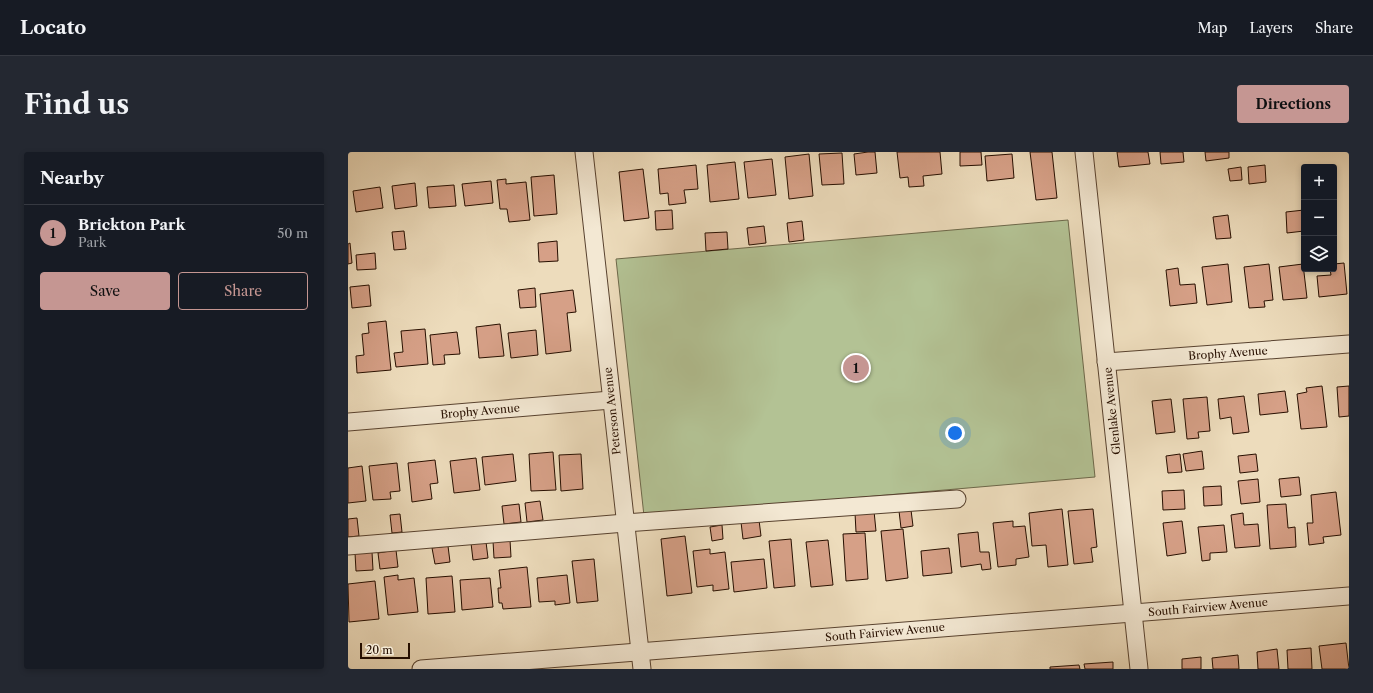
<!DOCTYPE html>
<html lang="en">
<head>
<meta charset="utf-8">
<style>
  :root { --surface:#171b24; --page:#242831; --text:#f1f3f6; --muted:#9ea1a6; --line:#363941; --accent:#c59692 }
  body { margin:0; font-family:"Libre Caslon Text",serif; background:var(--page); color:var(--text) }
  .controls { position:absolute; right:12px; top:12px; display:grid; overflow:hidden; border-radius:4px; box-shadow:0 2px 6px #0003 }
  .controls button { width:36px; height:36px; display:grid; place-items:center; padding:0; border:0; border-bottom:1px solid var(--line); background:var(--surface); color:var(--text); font:20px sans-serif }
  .scale { position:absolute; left:12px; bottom:10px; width:50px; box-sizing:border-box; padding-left:4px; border:2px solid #270f00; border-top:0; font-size:11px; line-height:14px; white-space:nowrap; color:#270f00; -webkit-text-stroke:3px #f3e8d3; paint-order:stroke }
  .you { position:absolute; left:607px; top:281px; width:14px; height:14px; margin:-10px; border:3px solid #fff; border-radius:50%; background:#1a73e8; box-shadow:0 0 0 6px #1a73e833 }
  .badge { display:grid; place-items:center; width:26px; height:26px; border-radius:50%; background:var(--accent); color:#111; font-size:13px; font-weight:700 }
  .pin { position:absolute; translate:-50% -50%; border:2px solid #fff; box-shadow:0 1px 4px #0006 }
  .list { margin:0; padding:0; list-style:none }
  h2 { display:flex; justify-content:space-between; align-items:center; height:52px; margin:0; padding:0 16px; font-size:17px }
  h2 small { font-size:13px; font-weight:400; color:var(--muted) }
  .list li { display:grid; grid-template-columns:26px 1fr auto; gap:12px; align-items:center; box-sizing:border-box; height:56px; padding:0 16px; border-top:1px solid var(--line) }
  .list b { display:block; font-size:15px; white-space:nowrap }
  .list p { margin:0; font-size:13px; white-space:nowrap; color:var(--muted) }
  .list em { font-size:13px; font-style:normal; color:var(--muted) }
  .actions { display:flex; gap:8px; padding:12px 16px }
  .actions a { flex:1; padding:9px 0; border:1px solid var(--accent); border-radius:4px; text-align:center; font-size:14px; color:var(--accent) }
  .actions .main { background:var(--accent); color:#111 }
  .icon { flex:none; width:22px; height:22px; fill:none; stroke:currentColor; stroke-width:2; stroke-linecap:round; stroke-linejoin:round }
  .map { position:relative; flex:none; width:1001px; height:517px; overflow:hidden; border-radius:4px }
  header { display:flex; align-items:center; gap:24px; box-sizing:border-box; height:56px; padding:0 20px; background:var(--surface); border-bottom:1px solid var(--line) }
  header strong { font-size:19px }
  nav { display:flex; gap:22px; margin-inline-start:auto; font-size:14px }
  .intro { display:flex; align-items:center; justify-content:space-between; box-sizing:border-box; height:96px; padding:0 24px }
  h1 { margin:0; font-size:28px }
  .button { padding:10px 18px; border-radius:4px; background:var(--accent); color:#111; font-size:14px; font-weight:700 }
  main { display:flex; gap:24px; padding:0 24px }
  aside { flex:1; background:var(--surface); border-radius:4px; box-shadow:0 2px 6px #0003 }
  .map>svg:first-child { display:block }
  .green { fill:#b3c294; stroke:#6d684a }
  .building { fill:#d6a087; stroke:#270f00 }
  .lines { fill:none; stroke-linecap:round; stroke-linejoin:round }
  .minor-casing { stroke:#58422f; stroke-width:19 }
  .minor { stroke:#f3e8d3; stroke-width:17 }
  .labels { text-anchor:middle; stroke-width:3; stroke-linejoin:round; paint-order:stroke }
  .street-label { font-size:11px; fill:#270f00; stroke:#f3e8d3 }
</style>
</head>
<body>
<header>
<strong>Locato</strong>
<nav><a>Map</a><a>Layers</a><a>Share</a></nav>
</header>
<div class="intro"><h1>Find us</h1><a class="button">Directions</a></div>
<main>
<aside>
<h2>Nearby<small></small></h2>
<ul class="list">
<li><span class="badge">1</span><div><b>Brickton Park</b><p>Park</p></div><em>50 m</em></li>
</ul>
<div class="actions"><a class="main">Save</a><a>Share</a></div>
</aside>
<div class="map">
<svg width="1001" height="517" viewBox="0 0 1001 517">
  <rect width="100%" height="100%" fill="#eddcbc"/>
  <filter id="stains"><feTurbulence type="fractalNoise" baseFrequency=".005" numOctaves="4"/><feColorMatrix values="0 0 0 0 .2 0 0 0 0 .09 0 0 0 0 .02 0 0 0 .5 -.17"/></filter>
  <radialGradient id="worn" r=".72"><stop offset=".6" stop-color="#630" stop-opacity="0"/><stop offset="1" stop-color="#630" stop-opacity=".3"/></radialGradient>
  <polygon class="green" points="720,68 747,325 296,364 268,107"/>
  <g class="building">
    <polygon points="520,0 527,0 529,21 508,23 506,2"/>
    <polygon points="549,0 592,0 594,22 575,24 576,34 561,35 560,25 552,26"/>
    <polygon points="612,0 633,0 634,13 612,14"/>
    <polygon points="682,0 704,0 709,46 688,48"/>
    <polygon points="769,0 800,0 802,12 771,15"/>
    <polygon points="812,0 835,0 836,10 813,12"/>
    <polygon points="857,0 881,0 881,6 858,9"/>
    <polygon points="494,1 496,32 474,33 471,2"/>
    <polygon points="461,2 465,44 441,47 437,5"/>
    <polygon points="664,2 666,26 639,29 637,4"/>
    <polygon points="424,7 428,43 400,46 396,10"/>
    <polygon points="387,10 391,47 362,50 359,13"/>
    <polygon points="348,13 350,37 336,38 338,51 321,53 320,41 312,42 310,17"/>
    <polygon points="917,13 918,30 901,32 900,15"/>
    <polygon points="893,15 894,28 882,29 880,17"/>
    <polygon points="295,17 301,66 276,69 271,20"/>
    <polygon points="206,23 209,62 186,64 183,25"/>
    <polygon points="158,27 158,32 178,30 182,68 161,70 159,57 152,57 149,28"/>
    <polygon points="143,29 145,51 117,54 114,32"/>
    <polygon points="67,31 69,54 47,57 44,34"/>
    <polygon points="106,33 108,54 81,56 79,35"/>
    <polygon points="32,35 35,56 8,60 5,39"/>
    <polygon points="324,58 325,77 308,78 307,59"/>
    <polygon points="956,58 956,79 939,81 938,60"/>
    <polygon points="880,63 883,86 868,87 865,65"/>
    <polygon points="454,69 456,88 441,90 439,71"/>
    <polygon points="416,74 418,91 401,93 399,76"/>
    <polygon points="56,79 58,97 46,98 44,80"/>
    <polygon points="379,80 380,97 358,99 357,81"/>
    <polygon points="209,89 210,109 191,110 190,91"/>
    <polygon points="2,91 4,111 0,112 0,92"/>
    <polygon points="27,101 28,117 9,118 8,103"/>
    <polygon points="996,111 999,142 971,145 969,124 983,123 982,117 986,117 986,112"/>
    <polygon points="880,112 884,150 859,153 854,115"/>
    <polygon points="921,112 925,148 916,149 917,155 901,156 896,115"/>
    <polygon points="955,112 959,146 935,148 931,115"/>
    <polygon points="830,116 832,133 847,132 849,151 822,154 818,118"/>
    <polygon points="21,133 23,154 4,156 2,135"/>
    <polygon points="187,136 188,155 172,156 170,138"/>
    <polygon points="225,138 228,160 219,161 223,199 198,202 192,142"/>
    <polygon points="38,169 43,218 9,221 8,204 16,203 14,182 21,181 20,171"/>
    <polygon points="152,172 156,204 131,206 128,175"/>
    <polygon points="77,177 80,212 48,215 46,201 55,200 53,179"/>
    <polygon points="188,178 190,203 163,206 160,181"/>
    <polygon points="109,180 112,202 96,203 97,212 85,213 82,183"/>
    <polygon points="974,234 979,275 953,277 949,242 959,240 958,236"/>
    <polygon points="1001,234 1001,264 991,265 989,235"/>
    <polygon points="937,239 940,260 912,263 910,242"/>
    <polygon points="896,244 901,280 885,282 883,265 872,267 870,247"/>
    <polygon points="859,245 862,279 850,280 851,286 839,287 835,247"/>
    <polygon points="823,247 827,280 808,282 804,249"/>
    <polygon points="854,299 856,317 838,319 835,302"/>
    <polygon points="205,300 208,338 183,339 181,302"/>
    <polygon points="165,302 168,329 137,333 134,305"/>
    <polygon points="233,302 235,337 213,339 211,303"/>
    <polygon points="832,302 834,320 820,321 818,304"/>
    <polygon points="908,302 910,319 892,321 890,304"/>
    <polygon points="128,306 132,338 106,341 102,309"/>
    <polygon points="87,308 90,331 82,332 84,347 64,350 60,311"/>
    <polygon points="49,311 52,339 42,340 43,347 25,348 21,314"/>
    <polygon points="14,314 18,349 0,351 0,316"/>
    <polygon points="951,325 953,343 933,345 931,327"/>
    <polygon points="910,327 912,350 893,352 890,329"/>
    <polygon points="873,334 874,353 856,354 855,335"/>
    <polygon points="836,338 837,357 815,358 814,339"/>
    <polygon points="988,340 993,383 975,385 976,391 961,393 959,371 965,371 963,343"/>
    <polygon points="192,349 195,368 179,370 177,351"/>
    <polygon points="171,352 173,370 156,372 154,354"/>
    <polygon points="938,352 940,376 947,375 948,395 922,397 919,353"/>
    <polygon points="714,357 720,413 700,415 698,393 684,394 681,361"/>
    <polygon points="745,357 749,395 743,396 745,410 726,412 720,359"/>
    <polygon points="563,358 565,374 553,376 551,359"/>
    <polygon points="526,359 528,379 508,380 507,361"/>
    <polygon points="895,361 896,373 910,372 912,394 887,396 883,363"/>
    <polygon points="52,362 54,380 44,381 42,363"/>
    <polygon points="9,366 11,384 0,385 0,367"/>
    <polygon points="411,368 413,384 395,387 393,370"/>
    <polygon points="665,369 665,375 677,374 681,405 668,407 668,413 650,415 645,371"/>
    <polygon points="834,369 838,401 819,404 815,371"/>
    <polygon points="374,373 375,387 364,389 362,375"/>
    <polygon points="876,373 879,400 862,401 862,408 854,409 850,375"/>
    <polygon points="555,377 560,426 538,429 533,379"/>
    <polygon points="630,380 632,400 641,400 643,417 634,418 633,412 613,415 610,382"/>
    <polygon points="517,381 520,427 498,429 495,382"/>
    <polygon points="337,384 344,441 319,444 313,387"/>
    <polygon points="443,387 447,434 426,436 421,389"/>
    <polygon points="162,388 163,405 146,406 145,389"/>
    <polygon points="480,388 485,433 463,435 458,390"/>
    <polygon points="138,390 140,406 125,408 123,391"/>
    <polygon points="100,394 102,410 87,412 84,396"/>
    <polygon points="601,396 604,421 575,424 573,399"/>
    <polygon points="362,397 362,402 377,400 381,437 365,439 365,433 349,435 345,399"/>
    <polygon points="48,398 50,415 32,417 30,401"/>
    <polygon points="24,400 25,418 8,419 7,401"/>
    <polygon points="246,407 250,449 229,451 224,409"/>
    <polygon points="416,407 419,436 386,440 383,410"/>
    <polygon points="179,415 183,455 155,457 154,451 151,451 150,436 153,436 151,418"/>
    <polygon points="50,423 50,428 66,426 70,460 40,463 36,425"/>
    <polygon points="219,423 222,451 207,453 207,449 191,450 189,426"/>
    <polygon points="104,424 107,460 80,462 78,426"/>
    <polygon points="142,426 145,455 114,458 112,428"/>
    <polygon points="27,429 31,467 1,470 0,432"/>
    <polygon points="998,491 1001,517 974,517 971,494"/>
    <polygon points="963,496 964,517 940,517 939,498"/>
    <polygon points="929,497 931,517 910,517 909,500"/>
    <polygon points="890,503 891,517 865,517 864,506"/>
    <polygon points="853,505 853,517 834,517 834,507"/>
    <polygon points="765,510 765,517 737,517 736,512"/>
    <polygon points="731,513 732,517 702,517 702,515"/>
  </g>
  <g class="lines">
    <defs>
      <g id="minor">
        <polyline points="236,0 294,517"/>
        <polyline points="736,0 791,517"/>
        <polyline points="758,210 1001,192"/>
        <polyline points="0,270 263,248"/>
        <polyline points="0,394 277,371 609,347"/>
        <polyline points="73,517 1001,444"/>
      </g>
    </defs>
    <use href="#minor" class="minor-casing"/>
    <use href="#minor" class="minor"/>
  </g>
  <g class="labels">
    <g class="street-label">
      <text transform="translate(880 201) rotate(-4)" y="4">Brophy Avenue</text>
      <text transform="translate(132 259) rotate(-5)" y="4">Brophy Avenue</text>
      <text transform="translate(264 259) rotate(-96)" y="4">Peterson Avenue</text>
      <text transform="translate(764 259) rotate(-96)" y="4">Glenlake Avenue</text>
      <text transform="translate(860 455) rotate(-5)" y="4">South Fairview Avenue</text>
      <text transform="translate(537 480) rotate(-5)" y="4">South Fairview Avenue</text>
    </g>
  </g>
  <rect width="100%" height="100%" filter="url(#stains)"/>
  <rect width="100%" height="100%" fill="url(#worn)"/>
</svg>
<div class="controls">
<button>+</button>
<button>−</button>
<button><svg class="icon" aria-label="layers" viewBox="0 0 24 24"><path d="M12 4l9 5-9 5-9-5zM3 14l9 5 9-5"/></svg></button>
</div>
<div class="scale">20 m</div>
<div class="you"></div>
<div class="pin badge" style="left:508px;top:216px">1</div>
</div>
</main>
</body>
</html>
